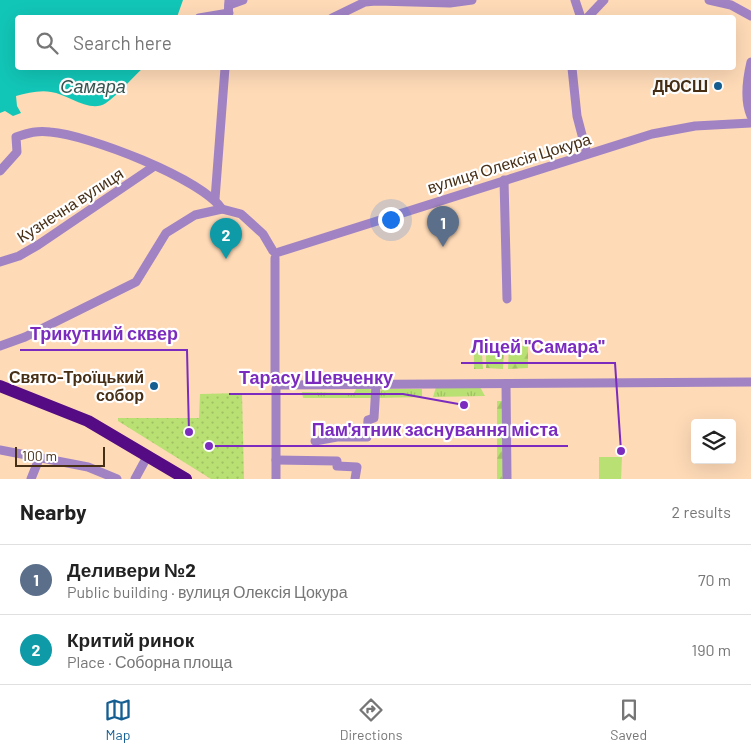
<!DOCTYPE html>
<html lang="en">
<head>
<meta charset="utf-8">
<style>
  :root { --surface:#fff; --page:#f6f6f6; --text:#222; --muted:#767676; --line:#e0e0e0; --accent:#155e92 }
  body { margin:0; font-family:Barlow,sans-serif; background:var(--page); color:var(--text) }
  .controls { position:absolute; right:15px; bottom:15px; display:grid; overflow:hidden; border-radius:5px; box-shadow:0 5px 20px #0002 }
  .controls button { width:45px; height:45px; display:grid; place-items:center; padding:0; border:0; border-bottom:1px solid var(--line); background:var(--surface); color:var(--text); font:25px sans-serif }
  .scale { position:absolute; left:15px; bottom:12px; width:90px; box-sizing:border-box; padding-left:5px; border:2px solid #472f16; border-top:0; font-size:14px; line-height:18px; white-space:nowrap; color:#472f16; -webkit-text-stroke:4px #fff; paint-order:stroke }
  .you { position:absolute; left:390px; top:219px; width:18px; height:18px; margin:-12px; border:4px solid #fff; border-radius:50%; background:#1a73e8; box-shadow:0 0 0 8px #1a73e833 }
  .badge { display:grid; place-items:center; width:32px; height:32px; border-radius:50%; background:var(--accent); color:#fff; font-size:16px; font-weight:700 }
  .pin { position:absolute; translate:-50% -41px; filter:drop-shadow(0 1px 2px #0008) }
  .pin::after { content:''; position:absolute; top:26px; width:18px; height:15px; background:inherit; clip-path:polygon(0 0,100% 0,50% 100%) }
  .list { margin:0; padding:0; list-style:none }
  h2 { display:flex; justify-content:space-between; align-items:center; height:65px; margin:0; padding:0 20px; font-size:21px }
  h2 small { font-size:16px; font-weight:400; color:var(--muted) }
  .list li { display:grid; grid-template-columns:32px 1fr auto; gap:15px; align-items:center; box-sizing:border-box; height:70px; padding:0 20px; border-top:1px solid var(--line) }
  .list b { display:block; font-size:19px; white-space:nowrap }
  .list p { margin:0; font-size:16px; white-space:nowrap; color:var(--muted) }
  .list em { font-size:16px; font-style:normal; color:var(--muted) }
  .icon { flex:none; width:28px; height:28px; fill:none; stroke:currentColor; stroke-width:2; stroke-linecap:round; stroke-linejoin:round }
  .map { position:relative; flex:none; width:751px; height:479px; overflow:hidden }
  .search { position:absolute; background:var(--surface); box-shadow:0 5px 20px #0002; left:15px; right:15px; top:15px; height:55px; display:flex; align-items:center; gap:12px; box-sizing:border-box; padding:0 18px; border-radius:5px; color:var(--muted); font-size:19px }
  .sheet { height:205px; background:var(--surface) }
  nav { display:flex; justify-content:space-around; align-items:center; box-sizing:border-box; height:70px; border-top:1px solid var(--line); background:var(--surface); font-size:14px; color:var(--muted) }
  nav a { display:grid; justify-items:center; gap:2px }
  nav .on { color:var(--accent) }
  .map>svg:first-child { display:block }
  .grass { fill:url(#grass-tufts) }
  .forest { fill:url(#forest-firs) }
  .park { fill:url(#park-dots) }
  .garden { fill:#b9e073 }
  .water { fill:#12c6b7 }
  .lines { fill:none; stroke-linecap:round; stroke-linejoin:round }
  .minor { stroke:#a183c4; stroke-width:9 }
  .highway { stroke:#540b84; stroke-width:12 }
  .poi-dot { fill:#155e92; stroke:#fff; stroke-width:2 }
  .labels { text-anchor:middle; stroke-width:4.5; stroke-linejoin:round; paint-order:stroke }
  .poi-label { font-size:16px; font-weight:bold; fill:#472f16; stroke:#fff; text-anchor:end }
  .street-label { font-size:16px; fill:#472f16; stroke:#fff }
  .water-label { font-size:18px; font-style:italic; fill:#355551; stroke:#fff }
  .leader { fill:none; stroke:#7b2cbf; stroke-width:2 }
  .callout-dot { fill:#7b2cbf; stroke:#fff; stroke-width:2 }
  .callout-label { font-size:18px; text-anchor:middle; font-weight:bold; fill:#7b2cbf; stroke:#fff; stroke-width:4.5; stroke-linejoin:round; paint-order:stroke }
</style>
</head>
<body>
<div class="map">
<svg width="751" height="479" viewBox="0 0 751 479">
  <defs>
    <pattern id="grass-tufts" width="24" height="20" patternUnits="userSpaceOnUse" patternTransform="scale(1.25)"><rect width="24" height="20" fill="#b9e073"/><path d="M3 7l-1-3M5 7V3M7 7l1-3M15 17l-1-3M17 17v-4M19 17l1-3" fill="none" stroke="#a0c063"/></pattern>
    <pattern id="forest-firs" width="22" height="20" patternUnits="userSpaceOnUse" patternTransform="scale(1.25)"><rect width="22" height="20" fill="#b9e073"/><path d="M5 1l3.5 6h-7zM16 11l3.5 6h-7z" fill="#a0c063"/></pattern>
    <pattern id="park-dots" width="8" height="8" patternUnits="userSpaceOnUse" patternTransform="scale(1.25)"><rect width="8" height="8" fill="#b9e073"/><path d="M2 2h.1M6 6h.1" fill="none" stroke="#a0c063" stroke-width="1.8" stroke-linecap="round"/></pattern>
  </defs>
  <rect width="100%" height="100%" fill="#fedab7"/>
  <g class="grass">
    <polygon points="474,341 481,341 483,369 474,369"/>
    <polygon points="436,387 480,387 485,396 433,397"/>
    <polygon points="356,389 370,389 373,393 373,398 303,398 302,392 354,393"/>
    <polygon points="381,389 422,389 422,397 379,398"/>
  </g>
  <g class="forest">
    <polygon points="486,345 504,346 503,369 486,368"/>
    <polygon points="509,346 528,346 528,368 508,369"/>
    <rect x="497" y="401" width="6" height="78"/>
  </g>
  <polygon class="park" points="242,393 244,479 211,479 118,421 118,418 199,418 200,394"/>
  <polygon class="garden" points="599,457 622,457 621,479 599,479"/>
  <path class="water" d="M 0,0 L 183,0 L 177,17 L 18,18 L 18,68 L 143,68 C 132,78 118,95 106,103 C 90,114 68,94 51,92 C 40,90 27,93 16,96 L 17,106 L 21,113 L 13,116 L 5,111 L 0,113 Z"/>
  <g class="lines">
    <g class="minor">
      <polyline points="575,0 581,18"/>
      <polyline points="709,0 731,5 751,16"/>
      <polyline points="229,5 243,0"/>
      <polyline points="228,17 229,0"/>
      <polyline points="199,18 229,13"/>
      <polyline points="332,18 365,2 376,1 450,3 472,0"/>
      <polyline points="587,18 604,0"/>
      <path d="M 751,62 C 747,79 744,100 751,116"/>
      <polyline points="572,68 577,116 587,154"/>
      <path d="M 0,171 L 17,152 L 16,137 C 28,133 38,130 50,132 C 89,135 200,178 222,209"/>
      <polyline points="504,180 507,299"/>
      <polyline points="215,199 225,68"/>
      <polyline points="279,252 652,134 695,126 751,123"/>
      <polyline points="275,258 275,381"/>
      <polyline points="0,262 19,256 38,245 153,167"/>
      <polyline points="0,346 25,337 136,282 166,233 195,215 222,209 241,214 263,234 273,251"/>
      <polyline points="506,384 507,479"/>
      <polyline points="280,385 751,382"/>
      <polyline points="276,389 276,479"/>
      <polyline points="315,441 337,437 367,437 368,420 374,418 376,385"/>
      <polyline points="0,450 88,467 117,479"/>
      <polyline points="276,460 337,461 337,466 357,467 355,479"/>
      <polyline points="31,479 39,459"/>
      <polyline points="135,479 148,455"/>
    </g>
    <polyline class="highway" points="0,386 88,421 186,479"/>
  </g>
  <g class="poi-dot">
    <circle cx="718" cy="86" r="5"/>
    <circle cx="154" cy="386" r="5"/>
  </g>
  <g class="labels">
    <g class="poi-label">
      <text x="708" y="92">ДЮСШ</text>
      <text x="144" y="383">Свято-Троїцький<tspan x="144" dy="18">собор</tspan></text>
    </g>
    <g class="street-label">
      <text transform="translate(509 163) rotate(-17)" y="6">вулиця Олексія Цокура</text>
      <text transform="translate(70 205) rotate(-33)" y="6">Кузнечна вулиця</text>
    </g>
    <g class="water-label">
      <text x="93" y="93">Самара</text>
    </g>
  </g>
  <path class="leader" d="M189 432L187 350H20M621 451L615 363H461M464 405L403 394H229M209 446L302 446H568"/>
  <g class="callout-dot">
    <circle cx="189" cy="432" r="5"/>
    <circle cx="621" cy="451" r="5"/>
    <circle cx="464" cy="405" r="5"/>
    <circle cx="209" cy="446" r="5"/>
  </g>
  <g class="callout-label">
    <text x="104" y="340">Трикутний сквер</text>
    <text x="538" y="353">Ліцей "Самара"</text>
    <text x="316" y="384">Тарасу Шевченку</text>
    <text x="435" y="436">Пам'ятник заснування міста</text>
  </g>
</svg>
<div class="controls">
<button><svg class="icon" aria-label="layers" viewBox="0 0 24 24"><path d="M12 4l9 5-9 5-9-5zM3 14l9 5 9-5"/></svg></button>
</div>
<div class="scale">100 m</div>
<div class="you"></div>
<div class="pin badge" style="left:443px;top:247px;background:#5c6f8a">1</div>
<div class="pin badge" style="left:226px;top:259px;background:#0f9aa8">2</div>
<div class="search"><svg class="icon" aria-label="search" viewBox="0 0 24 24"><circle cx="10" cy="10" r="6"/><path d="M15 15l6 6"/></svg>Search here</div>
</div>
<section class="sheet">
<h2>Nearby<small>2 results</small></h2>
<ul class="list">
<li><span class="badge" style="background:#5c6f8a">1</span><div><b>Деливери №2</b><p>Public building · вулиця Олексія Цокура</p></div><em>70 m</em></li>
<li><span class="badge" style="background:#0f9aa8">2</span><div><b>Критий ринок</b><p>Place · Соборна площа</p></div><em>190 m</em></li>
</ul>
</section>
<nav>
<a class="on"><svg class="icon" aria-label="map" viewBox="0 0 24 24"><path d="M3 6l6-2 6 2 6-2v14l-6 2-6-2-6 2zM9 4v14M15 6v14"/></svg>Map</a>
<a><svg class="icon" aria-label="directions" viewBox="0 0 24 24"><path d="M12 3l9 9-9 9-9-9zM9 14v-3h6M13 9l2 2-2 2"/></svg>Directions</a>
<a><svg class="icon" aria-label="saved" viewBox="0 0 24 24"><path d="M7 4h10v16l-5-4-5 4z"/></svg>Saved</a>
</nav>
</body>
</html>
